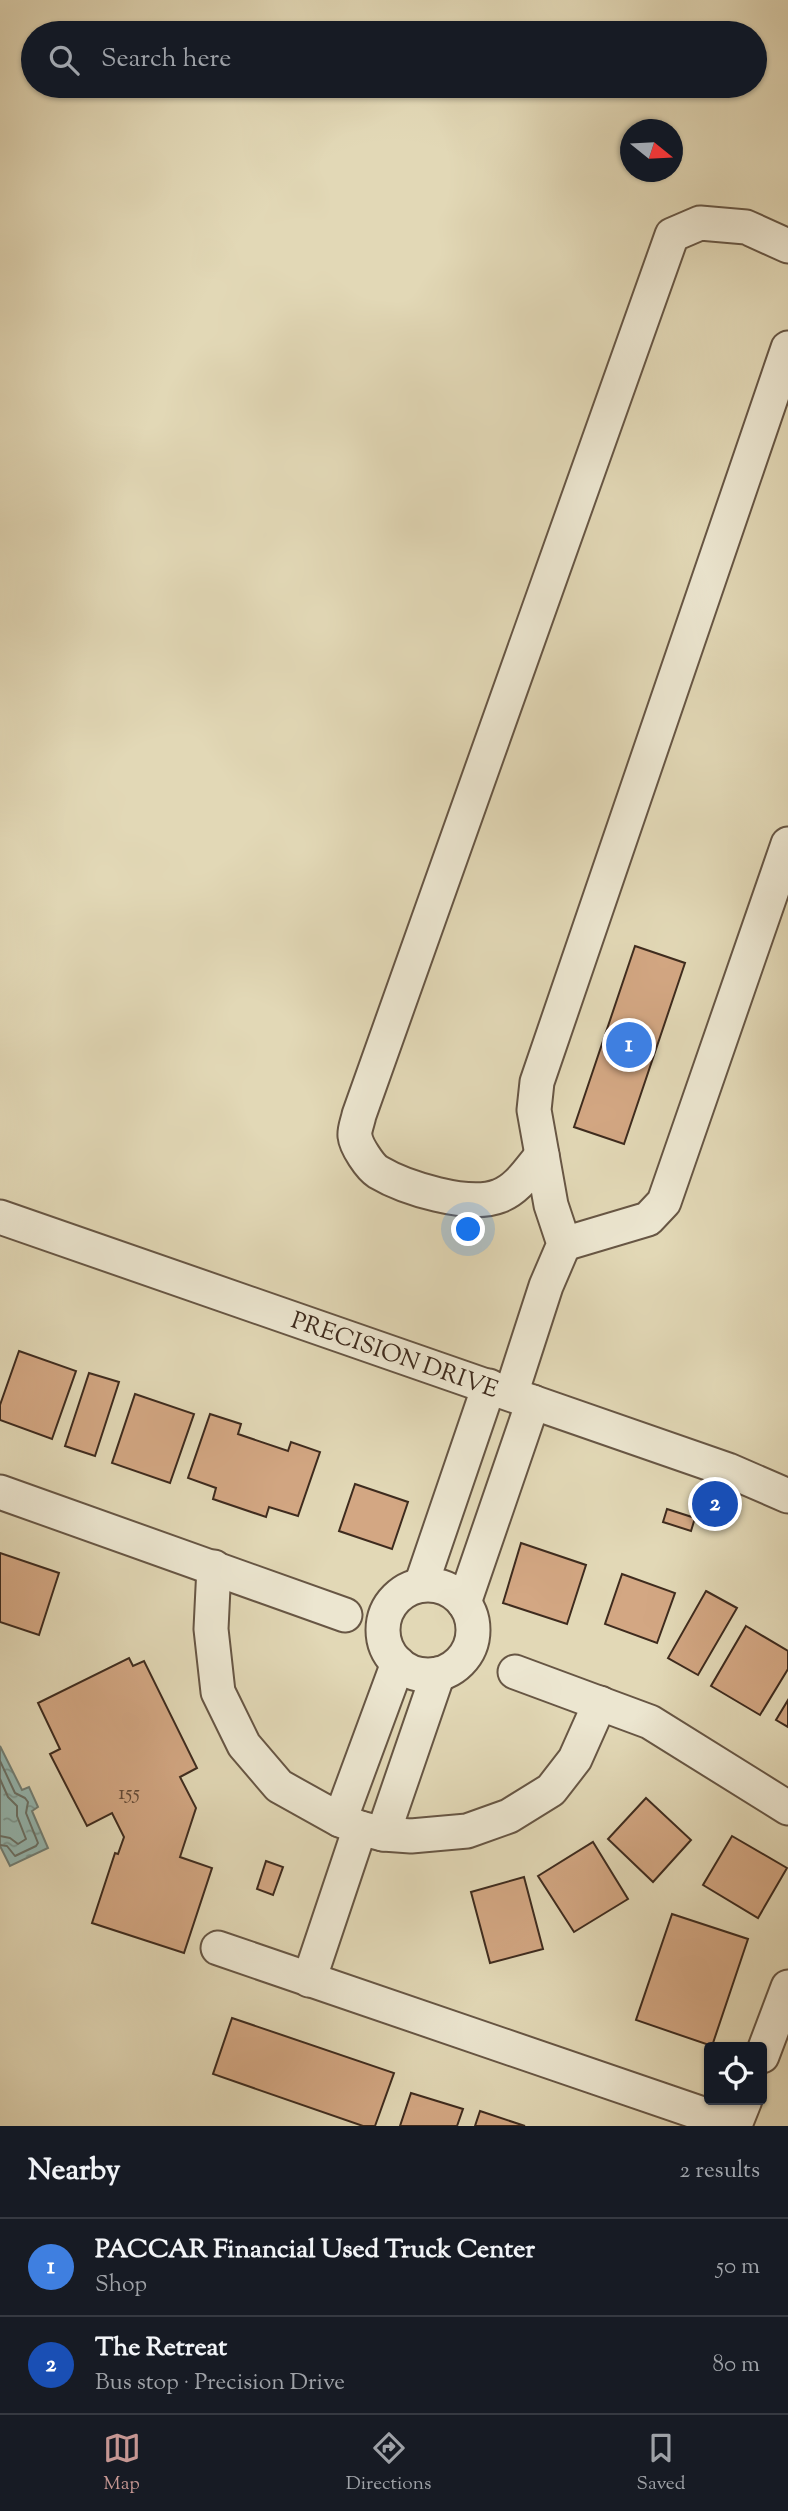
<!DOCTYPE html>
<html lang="en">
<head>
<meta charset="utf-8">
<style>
  :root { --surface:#171b24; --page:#20242c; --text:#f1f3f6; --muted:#9ea1a6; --line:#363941; --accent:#c59692 }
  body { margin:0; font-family:"Sorts Mill Goudy",serif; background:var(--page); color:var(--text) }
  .controls { position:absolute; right:21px; bottom:21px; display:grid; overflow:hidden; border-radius:7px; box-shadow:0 2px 5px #0004 }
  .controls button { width:63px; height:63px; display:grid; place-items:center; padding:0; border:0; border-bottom:2px solid var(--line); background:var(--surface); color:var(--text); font:35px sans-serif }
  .compass { position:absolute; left:620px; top:119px; width:63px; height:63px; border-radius:50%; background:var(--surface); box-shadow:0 2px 5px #0004; rotate:108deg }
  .you { position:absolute; left:469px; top:1230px; width:24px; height:24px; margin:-18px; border:5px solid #fff; border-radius:50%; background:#1a73e8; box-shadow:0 0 0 10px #1a73e833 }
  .badge { display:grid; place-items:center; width:46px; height:46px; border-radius:50%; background:var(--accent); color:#fff; font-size:23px; font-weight:700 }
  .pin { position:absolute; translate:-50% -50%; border:4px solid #fff; box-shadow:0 2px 7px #0006 }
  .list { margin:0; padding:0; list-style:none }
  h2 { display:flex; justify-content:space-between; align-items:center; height:91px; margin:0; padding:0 28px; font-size:30px }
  h2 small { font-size:23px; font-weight:400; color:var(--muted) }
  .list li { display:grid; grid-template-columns:46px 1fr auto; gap:21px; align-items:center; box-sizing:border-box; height:98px; padding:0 28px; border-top:2px solid var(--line) }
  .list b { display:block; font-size:26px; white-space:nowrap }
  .list p { margin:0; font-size:23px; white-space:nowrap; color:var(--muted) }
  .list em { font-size:23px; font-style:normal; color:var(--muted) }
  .icon { flex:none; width:38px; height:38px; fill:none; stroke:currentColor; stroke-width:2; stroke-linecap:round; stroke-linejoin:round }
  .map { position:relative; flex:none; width:788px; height:2126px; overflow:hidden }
  .search { position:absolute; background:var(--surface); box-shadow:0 2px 5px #0004; left:21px; right:21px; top:21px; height:77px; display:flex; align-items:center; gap:18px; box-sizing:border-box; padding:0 24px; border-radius:38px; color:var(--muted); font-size:26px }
  .sheet { height:287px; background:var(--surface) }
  nav { display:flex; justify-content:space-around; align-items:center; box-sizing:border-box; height:98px; border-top:2px solid var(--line); background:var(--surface); font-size:19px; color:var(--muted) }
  nav a { display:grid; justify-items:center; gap:4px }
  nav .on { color:var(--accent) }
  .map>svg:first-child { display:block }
  .water { fill:url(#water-ripples); stroke:#728077; stroke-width:2 }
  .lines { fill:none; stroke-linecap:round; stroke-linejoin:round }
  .shore { stroke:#6a7268; stroke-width:2 }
  .building { fill:#d3a783; stroke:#3e2b1e; stroke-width:2 }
  .minor-casing { stroke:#675644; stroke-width:37 }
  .minor { stroke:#ece6d0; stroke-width:33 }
  .labels { text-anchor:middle; stroke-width:5; stroke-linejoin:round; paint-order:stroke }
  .number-label { font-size:21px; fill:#634a37 }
  .street-label { font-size:24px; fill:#3e2b1e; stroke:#ece6d0 }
</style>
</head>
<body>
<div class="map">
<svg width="788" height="2126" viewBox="0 0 788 2126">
  <defs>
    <pattern id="water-ripples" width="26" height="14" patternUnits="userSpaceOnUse" patternTransform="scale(1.75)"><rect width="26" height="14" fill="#95b9b3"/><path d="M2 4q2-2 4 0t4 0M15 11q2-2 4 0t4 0" fill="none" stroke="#7b9791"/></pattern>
  </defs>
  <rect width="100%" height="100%" fill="#e2d8b6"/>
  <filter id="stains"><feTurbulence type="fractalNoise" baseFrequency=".00286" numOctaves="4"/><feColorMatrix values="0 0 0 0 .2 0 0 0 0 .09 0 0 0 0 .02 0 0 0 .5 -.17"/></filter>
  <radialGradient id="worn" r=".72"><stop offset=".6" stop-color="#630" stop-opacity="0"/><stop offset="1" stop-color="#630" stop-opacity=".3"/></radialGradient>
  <polygon class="water" points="0,1746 22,1790 29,1787 38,1807 32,1811 48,1848 10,1866 0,1846"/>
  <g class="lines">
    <g class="shore">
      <polyline points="0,1761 15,1793 25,1798 28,1802 26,1813 38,1843 36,1846 15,1856 7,1846 0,1845"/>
      <polyline points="0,1779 8,1797 17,1806 17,1816 26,1839 18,1844 10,1838 0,1836"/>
    </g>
  </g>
  <g class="building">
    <polygon points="635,946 685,963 624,1144 574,1127"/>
    <polygon points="19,1351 76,1371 52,1439 0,1420 0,1405"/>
    <polygon points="89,1373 119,1382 95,1456 65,1446"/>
    <polygon points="135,1394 194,1414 170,1483 112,1463"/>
    <polygon points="210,1414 241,1424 238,1434 288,1451 291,1442 320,1452 298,1516 269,1507 266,1517 213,1499 216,1488 188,1478"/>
    <polygon points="355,1484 408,1502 392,1549 339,1531"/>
    <polygon points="667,1509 695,1518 691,1531 663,1522"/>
    <polygon points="521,1543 586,1565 567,1624 503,1603"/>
    <polygon points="0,1553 59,1573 39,1635 0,1622"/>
    <polygon points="622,1574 675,1593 657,1643 605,1624"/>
    <polygon points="706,1591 737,1608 698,1675 668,1658"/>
    <polygon points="746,1626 788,1651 788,1669 760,1715 711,1686"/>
    <polygon points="129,1658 133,1666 144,1661 197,1768 180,1777 196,1808 180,1857 212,1868 184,1953 92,1923 115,1853 118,1854 124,1837 112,1813 87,1826 50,1754 60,1749 38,1703"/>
    <polygon points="788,1700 788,1727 776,1720"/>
    <polygon points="646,1798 691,1840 653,1882 608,1839"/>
    <polygon points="732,1836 787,1868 758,1918 703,1885"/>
    <polygon points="593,1842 628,1899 574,1932 538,1876"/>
    <polygon points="266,1861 283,1867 273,1895 257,1889"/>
    <polygon points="524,1877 543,1949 490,1963 471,1892"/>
    <polygon points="672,1914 748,1939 712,2046 636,2020"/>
    <polygon points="232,2018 394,2073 375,2126 363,2126 213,2074"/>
    <polygon points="411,2093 463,2109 457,2126 400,2126"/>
    <polygon points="480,2111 525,2126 475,2126"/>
  </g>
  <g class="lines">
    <defs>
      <g id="minor">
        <path d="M 542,1155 C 529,1170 518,1189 499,1196 C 469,1208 405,1188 378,1172 C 370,1167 356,1146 355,1136 C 354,1130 358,1121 359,1115 L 672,235 L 700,223 L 746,227 L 788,246"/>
        <path id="s1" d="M 0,1217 L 728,1470 L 788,1496"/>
        <polyline points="564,1244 648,1219 664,1202 788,844"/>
        <polyline points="511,1394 546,1286 564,1244 551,1205 534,1110 537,1082 788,348"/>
        <polyline points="0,1492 345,1615"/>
        <polyline points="214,1567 211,1629 218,1692 244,1745 279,1786 340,1820 360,1828 383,1834 411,1836 467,1831 509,1816 551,1790 575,1759 600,1703"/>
        <polyline points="421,1585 489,1386"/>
        <circle cx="428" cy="1630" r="45"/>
        <polyline points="464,1603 533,1402"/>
        <polyline points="515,1672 650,1722 788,1808"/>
        <polyline points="340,1820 398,1663"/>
        <polyline points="383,1834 438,1674"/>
        <polyline points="218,1948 735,2125 745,2100"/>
        <polyline points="309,1980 360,1828"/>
        <polyline points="762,2056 788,1987"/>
      </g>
    </defs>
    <use href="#minor" class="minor-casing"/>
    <use href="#minor" class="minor"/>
  </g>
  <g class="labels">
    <g class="number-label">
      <text x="129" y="1799">155</text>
    </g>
    <g class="street-label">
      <text dy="8" stroke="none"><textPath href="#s1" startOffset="418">PRECISION DRIVE</textPath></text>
    </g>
  </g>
  <rect width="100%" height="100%" filter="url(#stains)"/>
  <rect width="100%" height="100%" fill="url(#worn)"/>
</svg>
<div class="controls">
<button><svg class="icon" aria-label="locate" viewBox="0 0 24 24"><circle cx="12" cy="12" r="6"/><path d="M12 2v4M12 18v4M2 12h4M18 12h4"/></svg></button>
</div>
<svg class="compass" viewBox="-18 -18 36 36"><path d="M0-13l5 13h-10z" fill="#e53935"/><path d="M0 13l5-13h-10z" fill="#9ea1a6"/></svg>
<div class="you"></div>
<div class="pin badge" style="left:629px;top:1045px;background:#3f7fe0">1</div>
<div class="pin badge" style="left:715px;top:1504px;background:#1a4fb4">2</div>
<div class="search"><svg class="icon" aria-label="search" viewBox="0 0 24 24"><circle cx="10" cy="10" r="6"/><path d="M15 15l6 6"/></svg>Search here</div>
</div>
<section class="sheet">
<h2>Nearby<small>2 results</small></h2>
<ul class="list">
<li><span class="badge" style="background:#3f7fe0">1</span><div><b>PACCAR Financial Used Truck Center</b><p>Shop</p></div><em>50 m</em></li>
<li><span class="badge" style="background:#1a4fb4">2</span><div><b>The Retreat</b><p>Bus stop · Precision Drive</p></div><em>80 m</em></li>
</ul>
</section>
<nav>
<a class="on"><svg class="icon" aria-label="map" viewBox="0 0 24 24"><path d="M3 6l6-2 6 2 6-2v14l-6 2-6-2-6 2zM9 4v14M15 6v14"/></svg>Map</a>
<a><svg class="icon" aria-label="directions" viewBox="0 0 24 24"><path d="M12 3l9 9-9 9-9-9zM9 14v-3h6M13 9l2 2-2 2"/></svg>Directions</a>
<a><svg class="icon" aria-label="saved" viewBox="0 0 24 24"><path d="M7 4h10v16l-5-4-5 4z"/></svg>Saved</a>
</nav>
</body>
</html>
